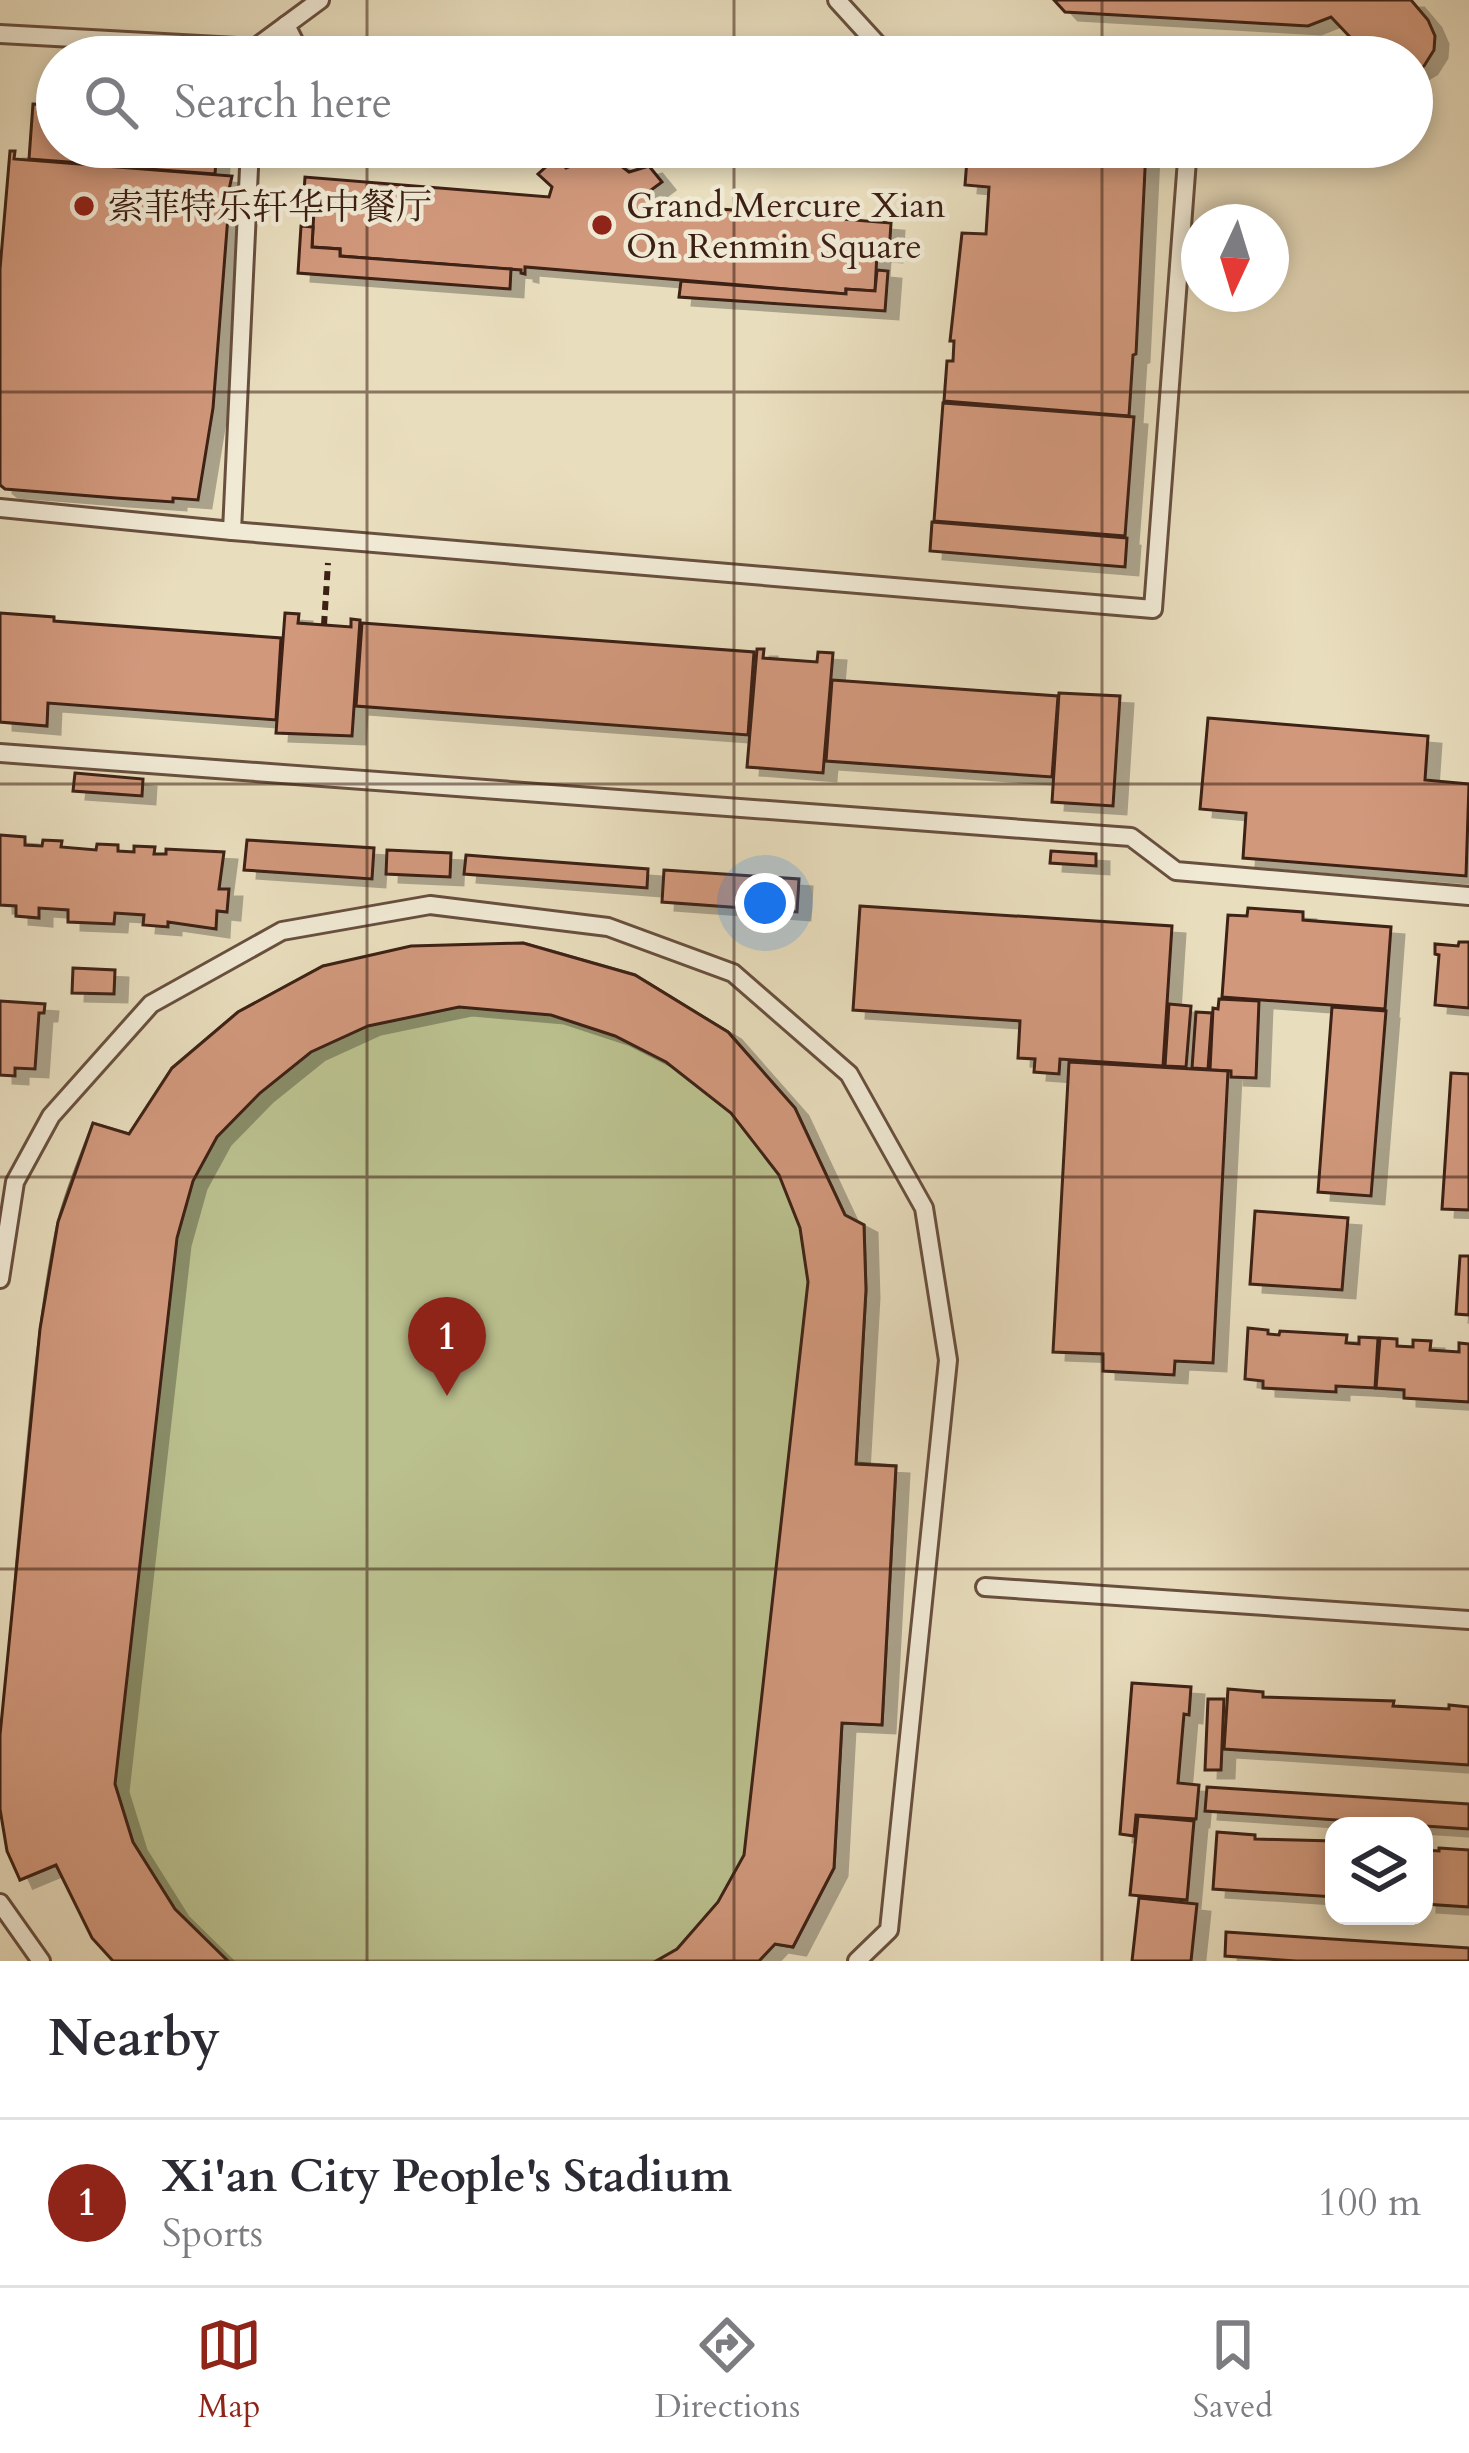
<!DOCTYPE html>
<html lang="en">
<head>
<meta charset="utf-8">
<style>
  :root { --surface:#fff; --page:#f7f7f7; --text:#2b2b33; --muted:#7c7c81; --line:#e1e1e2; --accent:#8f2418 }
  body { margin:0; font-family:Cardo,"Noto Serif SC",serif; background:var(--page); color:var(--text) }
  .controls { position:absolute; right:36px; bottom:36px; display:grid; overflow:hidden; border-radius:24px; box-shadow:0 6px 18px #0003 }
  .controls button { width:108px; height:108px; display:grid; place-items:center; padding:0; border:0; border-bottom:3px solid var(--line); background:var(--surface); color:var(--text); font:60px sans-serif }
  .compass { position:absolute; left:1181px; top:204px; width:108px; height:108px; border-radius:50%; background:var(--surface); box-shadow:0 6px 18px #0003; rotate:184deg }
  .you { position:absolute; left:765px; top:903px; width:42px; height:42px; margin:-30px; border:9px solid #fff; border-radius:50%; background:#1a73e8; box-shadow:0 0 0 18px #1a73e833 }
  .badge { display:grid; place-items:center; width:78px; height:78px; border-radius:50%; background:var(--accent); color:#fff; font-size:39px; font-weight:700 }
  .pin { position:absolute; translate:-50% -99px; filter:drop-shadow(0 3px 6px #0008) }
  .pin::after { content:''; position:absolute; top:63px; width:42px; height:36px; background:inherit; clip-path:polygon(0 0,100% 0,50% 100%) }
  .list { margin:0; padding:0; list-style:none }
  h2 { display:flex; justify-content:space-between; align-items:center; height:156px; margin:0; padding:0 48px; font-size:51px }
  h2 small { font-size:39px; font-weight:400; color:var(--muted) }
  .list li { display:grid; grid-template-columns:78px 1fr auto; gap:36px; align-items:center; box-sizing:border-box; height:168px; padding:0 48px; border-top:3px solid var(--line) }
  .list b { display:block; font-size:45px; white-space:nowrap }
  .list p { margin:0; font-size:39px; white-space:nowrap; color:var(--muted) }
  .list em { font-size:39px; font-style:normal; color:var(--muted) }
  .icon { flex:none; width:66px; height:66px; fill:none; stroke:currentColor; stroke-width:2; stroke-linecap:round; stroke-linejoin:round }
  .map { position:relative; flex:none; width:1469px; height:1961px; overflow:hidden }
  .search { position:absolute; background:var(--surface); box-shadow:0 6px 18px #0003; left:36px; right:36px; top:36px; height:132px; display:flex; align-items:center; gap:30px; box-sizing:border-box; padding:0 42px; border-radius:66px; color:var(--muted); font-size:45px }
  .sheet { height:324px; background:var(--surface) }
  nav { display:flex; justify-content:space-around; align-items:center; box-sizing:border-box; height:168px; border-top:3px solid var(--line); background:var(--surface); font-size:33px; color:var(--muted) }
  nav a { display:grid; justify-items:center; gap:6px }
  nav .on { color:var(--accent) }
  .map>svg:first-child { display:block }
  .green { fill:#bac08e; stroke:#7c7051; stroke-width:3 }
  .building { fill:#d1987c; stroke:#3d2014; stroke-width:3; filter:url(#shadow) }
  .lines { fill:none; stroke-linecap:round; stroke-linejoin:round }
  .service-casing { stroke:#684f3e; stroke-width:22 }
  .path { stroke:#3d2014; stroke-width:6; stroke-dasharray:9 6; stroke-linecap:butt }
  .service { stroke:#f0e9d4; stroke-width:16 }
  .grid { fill:none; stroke:#3d2014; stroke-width:3; stroke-opacity:0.55 }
  .poi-dot { fill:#8f2418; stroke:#f0e9d4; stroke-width:4.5 }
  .labels { text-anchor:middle; stroke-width:9; stroke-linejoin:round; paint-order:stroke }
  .poi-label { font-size:36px; fill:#3d2014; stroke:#f0e9d4; text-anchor:start }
</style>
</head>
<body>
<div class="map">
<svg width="1469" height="1961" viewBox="0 0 1469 1961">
  <defs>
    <filter id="shadow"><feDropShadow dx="13" dy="8" stdDeviation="0" flood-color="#0004"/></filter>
  </defs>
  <rect width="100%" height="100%" fill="#e8ddbd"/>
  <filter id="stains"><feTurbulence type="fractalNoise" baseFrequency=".00167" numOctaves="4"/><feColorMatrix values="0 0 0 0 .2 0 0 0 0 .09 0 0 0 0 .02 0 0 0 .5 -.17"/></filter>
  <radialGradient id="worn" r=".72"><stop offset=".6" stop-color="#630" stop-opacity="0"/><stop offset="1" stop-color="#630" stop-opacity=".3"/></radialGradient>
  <path class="green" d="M 523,943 L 635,975 L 728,1032 L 795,1108 L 845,1215 L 864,1225 L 866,1290 L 856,1463 L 896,1466 L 882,1725 L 842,1723 L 834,1868 L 793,1947 L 775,1944 L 759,1961 L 113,1961 L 56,1865 L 20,1880 C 0,1788 10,1629 20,1527 C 30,1427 37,1326 57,1227 C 65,1192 81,1157 93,1123 L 129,1134 L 172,1068 L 238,1012 L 323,966 Z"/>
  <g class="building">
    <polygon points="1054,0 1411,0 1428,20 1435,36 1434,50 1424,66 1412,73 1412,57 1369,57 1331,17 1308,26 1065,12"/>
    <polygon points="33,104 57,105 57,147 121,147 120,166 29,159"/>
    <polygon points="122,147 217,147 215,174 120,167"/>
    <polygon points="968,147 1146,149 1136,354 1133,355 1129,416 944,401 947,361 953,361 954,341 950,341 962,233 986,234 989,187 965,185"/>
    <polygon points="10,151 15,151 14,159 232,176 225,208 228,216 213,408 198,500 173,498 173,502 116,498 5,489 0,485 0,269"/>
    <polygon points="556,158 566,168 591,158 612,159 629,172 649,166 662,182 647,193 647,203 891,223 889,254 877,253 875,291 846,289 846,294 525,267 525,274 521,273 521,270 340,256 340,249 312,247 314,209 303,208 305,177 549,197 552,187 538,174"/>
    <polygon points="301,226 313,227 312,247 340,249 340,256 511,269 510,289 298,273"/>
    <polygon points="877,270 888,271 885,311 679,297 681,281 846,294 846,289 875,291"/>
    <polygon points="943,403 1134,417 1125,536 934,521"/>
    <polygon points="932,522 1127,538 1125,567 930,551"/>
    <polygon points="0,613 54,617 54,621 281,638 276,720 48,703 47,726 0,722"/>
    <polygon points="285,613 299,614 298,623 351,627 351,619 360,620 352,736 276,733"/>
    <polygon points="362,623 754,652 748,735 356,706"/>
    <polygon points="757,649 764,649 763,658 817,662 818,652 833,653 823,773 747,767"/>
    <polygon points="832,680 1058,696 1052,777 826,761"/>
    <polygon points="1059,693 1120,696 1113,806 1052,802"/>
    <polygon points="1208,718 1428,736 1425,780 1469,784 1466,876 1243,858 1246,813 1200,809"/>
    <polygon points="75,773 143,779 142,796 73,791"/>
    <polygon points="0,835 25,837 25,845 42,846 43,840 62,841 61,847 96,850 97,844 118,845 118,851 134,852 134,846 155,847 154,854 166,854 166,849 224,852 219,889 229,889 227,912 217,911 216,929 168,922 168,927 143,925 144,915 115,913 114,924 68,922 68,910 39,908 39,918 16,916 16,906 0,905"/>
    <polygon points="247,840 374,848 372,879 244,870"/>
    <polygon points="387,850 451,853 450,877 386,874"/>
    <polygon points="1051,851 1096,854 1096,866 1050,863"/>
    <polygon points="466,855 648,869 647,888 464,874"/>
    <polygon points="664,870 799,879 797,912 662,902"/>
    <polygon points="860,906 1172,926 1163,1066 1060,1059 1059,1074 1034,1072 1035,1059 1018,1058 1020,1021 853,1010"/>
    <polygon points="1248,908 1303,912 1303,920 1391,927 1385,1009 1222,997 1228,915 1247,916"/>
    <polygon points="1459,942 1469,942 1469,1008 1435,1005 1439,955 1435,954 1435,944 1458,946"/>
    <polygon points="523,943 635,975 728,1032 795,1108 845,1215 864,1225 866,1290 856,1464 896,1466 882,1725 842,1723 834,1868 793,1947 775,1944 759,1961 656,1961 677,1949 718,1902 744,1855 808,1282 800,1228 779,1175 731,1113 666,1062 615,1036 551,1015 459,1007 368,1026 311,1052 260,1093 217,1137 193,1181 177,1238 115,1784 133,1842 175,1909 228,1961 113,1961 92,1938 56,1865 20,1880 7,1851 0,1809 0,1735 40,1329 58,1222 93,1123 129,1134 172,1068 238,1012 323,966 411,946"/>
    <polygon points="73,968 115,970 114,994 72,993"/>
    <polygon points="1219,999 1259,1001 1256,1078 1231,1077 1231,1071 1210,1070 1213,1008 1218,1009"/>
    <polygon points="0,1001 45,1004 44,1013 39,1013 35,1069 15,1068 15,1076 0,1075"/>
    <polygon points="1169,1004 1191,1006 1186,1067 1165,1066"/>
    <polygon points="1332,1007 1386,1011 1371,1196 1318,1192"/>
    <polygon points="1196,1012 1212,1013 1208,1069 1192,1068"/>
    <polygon points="1069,1062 1228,1071 1213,1363 1175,1361 1174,1375 1103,1371 1103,1354 1053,1352"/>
    <polygon points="1451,1073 1469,1074 1469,1210 1442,1209"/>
    <polygon points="1255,1211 1348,1218 1342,1290 1250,1284"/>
    <polygon points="1460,1256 1469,1256 1469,1315 1456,1314"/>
    <polygon points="1248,1328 1268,1330 1268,1334 1279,1335 1280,1331 1347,1335 1346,1343 1359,1344 1359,1337 1378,1338 1375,1388 1336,1386 1336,1392 1263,1388 1263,1381 1245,1379"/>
    <polygon points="1380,1338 1397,1339 1397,1346 1413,1347 1413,1340 1431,1341 1430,1350 1459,1352 1459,1343 1469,1344 1469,1402 1404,1398 1404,1390 1376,1388"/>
    <polygon points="1132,1683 1191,1687 1189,1715 1184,1714 1178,1783 1199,1785 1196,1819 1136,1815 1134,1836 1120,1834"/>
    <polygon points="1228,1689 1263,1692 1263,1697 1394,1701 1393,1706 1449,1709 1449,1705 1469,1707 1469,1765 1224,1749"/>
    <polygon points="1208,1699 1224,1699 1221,1770 1205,1770"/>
    <polygon points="1207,1787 1469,1804 1469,1829 1205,1811"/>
    <polygon points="1138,1816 1194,1821 1187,1900 1130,1895"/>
    <polygon points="1217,1832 1255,1835 1255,1839 1334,1841 1334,1897 1213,1889"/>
    <polygon points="1439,1848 1469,1850 1469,1907 1424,1904 1424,1850 1439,1851"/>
    <polygon points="1139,1898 1197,1904 1191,1961 1132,1961"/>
    <polygon points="1226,1932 1469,1948 1469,1961 1296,1961 1225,1956"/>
  </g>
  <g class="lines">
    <defs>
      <g id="service">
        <polyline points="837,0 889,57"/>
        <polyline points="286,25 302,57"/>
        <polyline points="0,34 255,48 320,0"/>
        <polyline points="0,508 232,531 250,147"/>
        <polyline points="232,531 1153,609 1188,147"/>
        <polyline points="0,753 1131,837 1176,871 1469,896"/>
        <polyline points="0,1279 15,1182 51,1116 151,1004 282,931 430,905 608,927 733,973 849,1074 924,1208 948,1360 889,1930 857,1961"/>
        <polyline points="985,1587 1469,1620"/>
        <polyline points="0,1903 41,1961"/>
      </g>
    </defs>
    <use href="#service" class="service-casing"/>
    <g class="path">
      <polyline points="602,158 602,147"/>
      <polyline points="324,625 328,563"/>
    </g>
    <use href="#service" class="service"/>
  </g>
  <path class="grid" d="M 367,0 L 367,57M 734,0 L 734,57M 1102,0 L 1102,57M 367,147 L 367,1961M 734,147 L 734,1961M 1102,147 L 1102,1961M 0,392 L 1469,392M 0,784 L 1469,784M 0,1177 L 1469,1177M 0,1569 L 1469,1569"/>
  <g class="poi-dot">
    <circle cx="84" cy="206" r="12"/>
    <circle cx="602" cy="225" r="12"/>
  </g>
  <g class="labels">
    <g class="poi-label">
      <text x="626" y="217">Grand Mercure Xian<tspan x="626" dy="41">On Renmin Square</tspan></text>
      <text x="108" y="219">索菲特乐轩华中餐厅</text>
    </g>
  </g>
  <rect width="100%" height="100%" filter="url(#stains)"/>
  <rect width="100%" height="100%" fill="url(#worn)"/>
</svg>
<div class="controls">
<button><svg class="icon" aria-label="layers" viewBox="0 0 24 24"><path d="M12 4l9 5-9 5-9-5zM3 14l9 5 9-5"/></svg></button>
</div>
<svg class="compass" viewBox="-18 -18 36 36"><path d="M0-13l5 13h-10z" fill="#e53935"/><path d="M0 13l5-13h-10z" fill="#7c7c81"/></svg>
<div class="you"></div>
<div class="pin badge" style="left:447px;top:1396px">1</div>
<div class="search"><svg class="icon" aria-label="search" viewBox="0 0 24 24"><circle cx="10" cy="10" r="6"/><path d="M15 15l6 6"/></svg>Search here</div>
</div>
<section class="sheet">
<h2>Nearby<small></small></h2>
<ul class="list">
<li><span class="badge">1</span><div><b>Xi'an City People's Stadium</b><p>Sports</p></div><em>100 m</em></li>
</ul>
</section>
<nav>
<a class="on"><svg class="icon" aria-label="map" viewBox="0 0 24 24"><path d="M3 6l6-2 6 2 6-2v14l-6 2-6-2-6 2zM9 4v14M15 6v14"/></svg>Map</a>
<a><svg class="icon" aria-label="directions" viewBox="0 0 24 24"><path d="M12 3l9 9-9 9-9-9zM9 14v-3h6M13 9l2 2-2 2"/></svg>Directions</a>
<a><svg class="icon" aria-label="saved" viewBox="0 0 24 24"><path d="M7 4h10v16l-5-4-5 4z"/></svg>Saved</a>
</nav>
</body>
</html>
